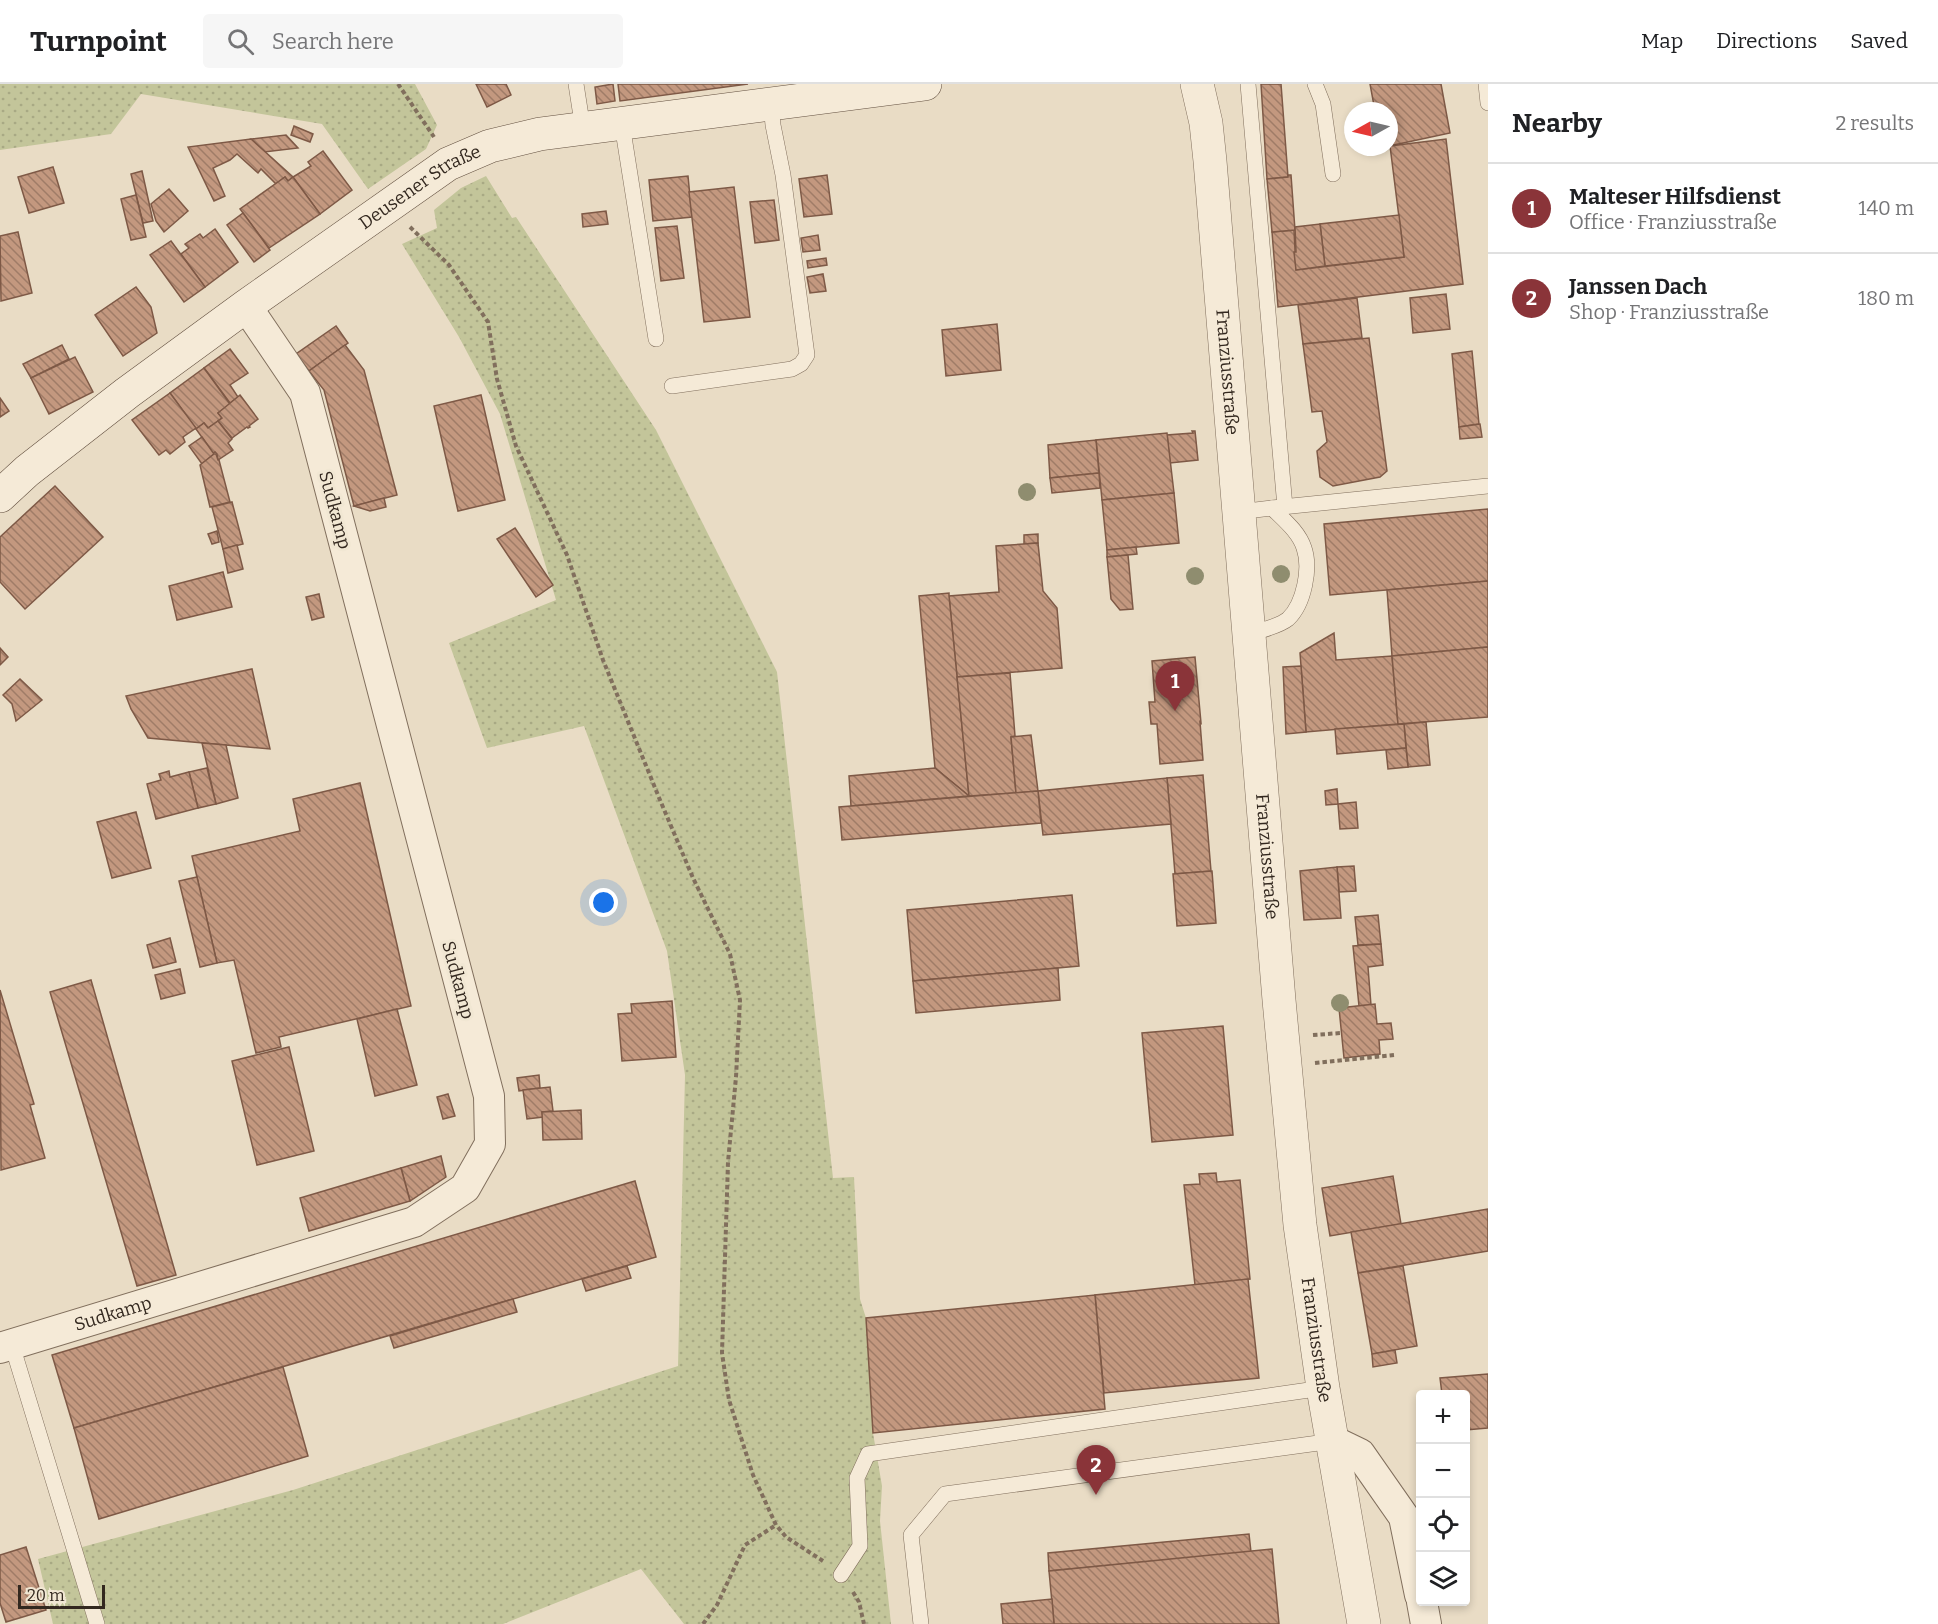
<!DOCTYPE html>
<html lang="en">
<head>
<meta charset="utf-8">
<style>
  :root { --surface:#fff; --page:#f6f6f6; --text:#202124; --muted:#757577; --line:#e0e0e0; --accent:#8a3439 }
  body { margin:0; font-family:Bitter,serif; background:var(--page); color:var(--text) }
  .controls { position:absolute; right:18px; bottom:18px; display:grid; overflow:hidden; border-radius:6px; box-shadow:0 3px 9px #0003 }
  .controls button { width:54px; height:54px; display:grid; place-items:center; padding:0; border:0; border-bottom:2px solid var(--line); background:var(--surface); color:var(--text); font:30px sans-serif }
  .compass { position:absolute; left:1344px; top:18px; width:54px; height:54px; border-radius:50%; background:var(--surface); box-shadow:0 3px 9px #0003; rotate:262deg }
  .scale { position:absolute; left:18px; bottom:15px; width:87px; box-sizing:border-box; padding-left:6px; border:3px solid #33281f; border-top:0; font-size:16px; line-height:21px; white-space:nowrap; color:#33281f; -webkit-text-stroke:4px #f1e7d3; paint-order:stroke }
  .you { position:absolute; left:604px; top:819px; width:21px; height:21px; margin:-15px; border:4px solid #fff; border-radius:50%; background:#1a73e8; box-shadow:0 0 0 9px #1a73e833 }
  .badge { display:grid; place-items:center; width:39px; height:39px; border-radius:50%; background:var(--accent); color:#fff; font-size:20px; font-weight:700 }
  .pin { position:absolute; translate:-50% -50px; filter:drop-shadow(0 2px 3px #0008) }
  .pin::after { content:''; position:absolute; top:32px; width:21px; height:18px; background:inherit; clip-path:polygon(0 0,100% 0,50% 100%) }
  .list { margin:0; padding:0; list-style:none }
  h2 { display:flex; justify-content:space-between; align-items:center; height:78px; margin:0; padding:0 24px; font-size:26px }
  h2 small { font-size:20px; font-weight:400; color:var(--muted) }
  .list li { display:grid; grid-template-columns:39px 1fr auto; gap:18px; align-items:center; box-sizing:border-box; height:90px; padding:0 24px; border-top:2px solid var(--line) }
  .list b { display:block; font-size:22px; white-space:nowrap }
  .list p { margin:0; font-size:20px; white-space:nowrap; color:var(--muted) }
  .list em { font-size:20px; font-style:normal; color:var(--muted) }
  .icon { flex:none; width:33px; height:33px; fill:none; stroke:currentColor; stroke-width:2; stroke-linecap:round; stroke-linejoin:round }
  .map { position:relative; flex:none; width:1488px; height:1540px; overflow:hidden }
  header { display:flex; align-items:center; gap:36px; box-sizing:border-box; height:84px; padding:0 30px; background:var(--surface); border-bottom:2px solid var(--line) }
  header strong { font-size:28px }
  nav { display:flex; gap:33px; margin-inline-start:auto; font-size:21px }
  .search { width:420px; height:54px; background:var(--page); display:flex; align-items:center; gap:15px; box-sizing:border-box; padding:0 21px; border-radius:6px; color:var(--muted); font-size:22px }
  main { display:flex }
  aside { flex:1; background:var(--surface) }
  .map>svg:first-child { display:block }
  .grass { fill:url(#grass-dots) }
  .building { fill:url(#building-back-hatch); stroke:#7e5946; stroke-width:1.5 }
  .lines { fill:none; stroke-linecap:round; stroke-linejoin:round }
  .service-casing { stroke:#816f5d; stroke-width:16 }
  .minor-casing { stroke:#816f5d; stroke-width:32 }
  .tertiary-casing { stroke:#816f5d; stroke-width:34 }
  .secondary-casing { stroke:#635040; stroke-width:34 }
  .path { stroke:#816f5d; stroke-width:4; stroke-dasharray:4.5 3; stroke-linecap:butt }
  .service { stroke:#f5ead7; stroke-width:15 }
  .minor { stroke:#f5ead7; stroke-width:30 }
  .tertiary { stroke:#f5ead7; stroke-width:33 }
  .secondary { stroke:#f5ead7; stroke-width:33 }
  .tree { fill:#8f8d6f }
  .labels { text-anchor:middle; stroke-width:6; stroke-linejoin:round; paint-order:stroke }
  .street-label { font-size:18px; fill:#33281f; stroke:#f1e7d3 }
</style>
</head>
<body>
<header>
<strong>Turnpoint</strong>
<div class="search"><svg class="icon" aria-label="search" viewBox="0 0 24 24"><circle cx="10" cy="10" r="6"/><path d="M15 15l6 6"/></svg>Search here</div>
<nav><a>Map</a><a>Directions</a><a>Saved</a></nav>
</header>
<main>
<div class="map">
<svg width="1488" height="1540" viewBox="0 0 1488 1540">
  <defs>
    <pattern id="grass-dots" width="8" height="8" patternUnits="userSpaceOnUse" patternTransform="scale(1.5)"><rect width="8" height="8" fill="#c3c59a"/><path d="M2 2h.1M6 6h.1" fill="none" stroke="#a8a984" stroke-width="1.8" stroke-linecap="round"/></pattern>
    <pattern id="building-back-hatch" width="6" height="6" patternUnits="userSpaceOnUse" patternTransform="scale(1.5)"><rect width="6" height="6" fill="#c3987f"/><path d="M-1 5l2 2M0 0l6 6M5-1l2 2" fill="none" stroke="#9f7c67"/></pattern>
  </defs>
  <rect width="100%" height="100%" fill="#e9dcc5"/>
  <g class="grass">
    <polygon points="0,0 415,0 437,41 426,65 368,105 322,40 141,10 111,50 0,66"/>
    <polygon points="486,92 512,134 516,133 656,346 777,588 833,1094 854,1093 860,1215 866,1234 873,1349 882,1402 880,1437 891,1540 684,1540 641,1485 503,1540 53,1540 38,1475 293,1406 678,1282 685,991 667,867 584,642 487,664 449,559 556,516 500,330 459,253 402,160 437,144 434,126 461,104"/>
  </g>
  <g class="building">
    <polygon points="476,0 506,0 511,11 487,23"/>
    <polygon points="613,0 615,17 597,20 595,3"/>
    <polygon points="618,0 748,0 620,17"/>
    <polygon points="1261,0 1281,0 1288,93 1267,95"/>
    <polygon points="1370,0 1441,0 1450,49 1389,62 1389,27 1375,27"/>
    <polygon points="294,42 313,50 310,58 291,51"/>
    <polygon points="286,51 298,64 264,68 251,55"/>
    <polygon points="251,55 293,93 288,97 285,93 276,100 261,85 258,89 237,70 230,76 213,84 225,112 214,117 188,63"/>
    <polygon points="1446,55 1463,200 1278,223 1272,148 1294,146 1296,186 1404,173 1390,62"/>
    <polygon points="323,67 352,106 320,130 293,93 311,82 308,78"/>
    <polygon points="53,83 64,119 29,129 18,93"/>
    <polygon points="142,87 153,137 143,139 131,90"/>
    <polygon points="827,91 832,130 804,133 799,95"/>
    <polygon points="1288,91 1291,91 1295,146 1272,148 1267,95 1288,93"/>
    <polygon points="688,92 692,133 653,137 649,96"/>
    <polygon points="285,93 288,97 293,93 320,130 269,164 240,125"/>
    <polygon points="734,103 750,233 704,238 689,108"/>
    <polygon points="169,105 188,127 164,148 156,137 151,120"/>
    <polygon points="136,111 146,153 131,156 121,115"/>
    <polygon points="774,116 779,156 755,159 750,118"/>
    <polygon points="606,127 608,140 583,143 582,130"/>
    <polygon points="243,129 270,166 254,178 227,141"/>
    <polygon points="1399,131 1404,173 1325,182 1320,140"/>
    <polygon points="1320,140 1325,182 1296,186 1294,168 1296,168 1295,143"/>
    <polygon points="677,142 684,194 661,197 655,144"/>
    <polygon points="215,145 238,178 205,203 181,170 189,164 185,160 200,150 203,154"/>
    <polygon points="18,148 32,209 1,217 0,152"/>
    <polygon points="818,151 820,166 803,168 801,154"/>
    <polygon points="171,157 205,203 184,218 150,171"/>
    <polygon points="826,174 827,181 808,184 807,177"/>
    <polygon points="823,190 826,207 810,209 807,193"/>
    <polygon points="136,203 151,223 157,249 123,272 95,231"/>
    <polygon points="1446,210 1450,245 1413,249 1410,214"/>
    <polygon points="1357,214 1362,254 1303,260 1298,221"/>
    <polygon points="997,240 1001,286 946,292 942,246"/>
    <polygon points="336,242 348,259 309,287 296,270"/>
    <polygon points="1369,254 1387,387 1380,393 1333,402 1320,393 1317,367 1327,358 1322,327 1312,328 1303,260"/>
    <polygon points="62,261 69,275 31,294 23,280"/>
    <polygon points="345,261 364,286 397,411 354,422 324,306 309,287"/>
    <polygon points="230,265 248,289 230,301 238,313 230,319 204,284"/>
    <polygon points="1472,267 1479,340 1459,343 1452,270"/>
    <polygon points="75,273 93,308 49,330 31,294"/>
    <polygon points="204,284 230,320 218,329 222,334 218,337 208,344 204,339 196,345 170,309"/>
    <polygon points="170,309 196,344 183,353 185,358 170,370 166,366 159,371 132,336"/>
    <polygon points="240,311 258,335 249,342 250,343 248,344 247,343 232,354 218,337 222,334 218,329"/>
    <polygon points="481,311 505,416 458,427 434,322"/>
    <polygon points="0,314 9,327 0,333"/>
    <polygon points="218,337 232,355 228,359 233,366 218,376 217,370 215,368 213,369 196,345 204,339 208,344"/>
    <polygon points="1480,340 1482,353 1460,355 1459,343"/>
    <polygon points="1192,347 1195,347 1198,376 1170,379 1167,351 1193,349"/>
    <polygon points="1167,349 1174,409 1102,416 1096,356"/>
    <polygon points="202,353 214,370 202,380 189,362"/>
    <polygon points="1096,356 1099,389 1050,394 1048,361"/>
    <polygon points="214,370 216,370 218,376 219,376 230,418 210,423 200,381"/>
    <polygon points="1099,389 1100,404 1052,409 1050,394"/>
    <polygon points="55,402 103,453 25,525 0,498 0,453"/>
    <polygon points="1174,409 1179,459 1107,466 1102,416"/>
    <polygon points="384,414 386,423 370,427 354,422"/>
    <polygon points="232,418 243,460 223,465 212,423"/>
    <polygon points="1488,425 1488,497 1330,511 1324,440"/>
    <polygon points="515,444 553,501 536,513 497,455"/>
    <polygon points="217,447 219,458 212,460 208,450"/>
    <polygon points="1038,450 1038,459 1024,460 1024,451"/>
    <polygon points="1038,459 1043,507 1057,524 1062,584 957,593 949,512 999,508 996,462"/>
    <polygon points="237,461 243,485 228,489 223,465"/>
    <polygon points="1136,463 1137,470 1107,473 1107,466"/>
    <polygon points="1128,471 1133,525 1120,526 1111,515 1107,473"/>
    <polygon points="223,488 232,523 177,536 169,502"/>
    <polygon points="1488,497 1488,563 1392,572 1387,506"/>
    <polygon points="949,509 949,512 969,712 935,684 919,512"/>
    <polygon points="319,510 324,533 312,536 306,513"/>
    <polygon points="1334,549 1336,576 1392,572 1398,640 1306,648 1300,569"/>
    <polygon points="1488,563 1488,633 1398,640 1392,572"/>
    <polygon points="0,564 8,573 0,581"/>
    <polygon points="1195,573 1201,639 1200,638 1203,676 1160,680 1157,640 1151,640 1149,618 1155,618 1152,577"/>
    <polygon points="1301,582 1306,648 1286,650 1283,583"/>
    <polygon points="252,585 270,665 148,654 131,625 126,612"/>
    <polygon points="1010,589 1015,652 1011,653 1016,709 969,712 957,593"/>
    <polygon points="20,595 42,616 16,637 12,620 3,611"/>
    <polygon points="1426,638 1430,681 1408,683 1404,640"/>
    <polygon points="1404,640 1406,664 1337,670 1335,645"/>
    <polygon points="1031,651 1038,707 1016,709 1011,653"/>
    <polygon points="202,659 226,661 238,714 216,720"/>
    <polygon points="1406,664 1408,683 1388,685 1386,666"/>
    <polygon points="207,684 216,720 198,724 189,688"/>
    <polygon points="935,684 969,712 851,722 849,692"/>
    <polygon points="169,687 170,693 189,688 198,724 156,735 147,700 161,696 159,690"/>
    <polygon points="1203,691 1211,787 1175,790 1167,694"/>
    <polygon points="1167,694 1171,740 1043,751 1038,707"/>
    <polygon points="360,699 411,922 279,953 281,963 256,969 234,876 217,879 192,772 300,747 293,715"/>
    <polygon points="1337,705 1338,720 1326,721 1325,707"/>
    <polygon points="1038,707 1041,739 842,756 839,723"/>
    <polygon points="1356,718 1358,744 1340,745 1338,720"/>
    <polygon points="136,728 151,784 112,794 97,738"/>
    <polygon points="1354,782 1356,807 1339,808 1337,783"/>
    <polygon points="1337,783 1341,834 1304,836 1300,787"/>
    <polygon points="1212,787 1216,839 1177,842 1173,790"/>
    <polygon points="197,793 217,879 200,883 179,797"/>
    <polygon points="1072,811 1079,882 913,897 907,826"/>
    <polygon points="1378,831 1381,860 1358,861 1355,833"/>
    <polygon points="170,854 176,878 153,884 147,861"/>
    <polygon points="1381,860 1383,881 1368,883 1371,921 1359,922 1353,862"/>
    <polygon points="1058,884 1060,916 916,929 913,897"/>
    <polygon points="180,885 185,909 161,915 155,891"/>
    <polygon points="91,896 176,1191 137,1202 50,908"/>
    <polygon points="0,906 34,1020 30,1021 45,1074 1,1086"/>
    <polygon points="672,917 676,973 622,977 618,930 632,929 631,920"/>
    <polygon points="1375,920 1377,940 1391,939 1393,955 1379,956 1380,970 1344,974 1339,924"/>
    <polygon points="397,925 417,1001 375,1012 357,935"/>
    <polygon points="1223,942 1233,1051 1152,1058 1142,949"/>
    <polygon points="289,963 314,1067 257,1081 232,977"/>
    <polygon points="539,991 540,1004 519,1007 517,994"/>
    <polygon points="550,1003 553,1027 542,1028 543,1033 527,1035 523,1006"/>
    <polygon points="448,1010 455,1032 443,1035 437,1013"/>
    <polygon points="581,1026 582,1055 543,1056 542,1028"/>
    <polygon points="441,1072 446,1093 410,1117 401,1084"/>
    <polygon points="401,1084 410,1117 309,1147 300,1114"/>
    <polygon points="1216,1089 1217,1098 1240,1096 1250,1195 1195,1201 1184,1101 1200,1100 1199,1090"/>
    <polygon points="1393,1092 1401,1140 1330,1152 1322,1104"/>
    <polygon points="635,1097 656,1173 74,1344 52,1271"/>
    <polygon points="1488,1125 1488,1167 1358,1189 1351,1148"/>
    <polygon points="627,1182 631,1194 586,1207 582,1195"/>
    <polygon points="1403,1182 1417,1262 1372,1270 1358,1189"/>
    <polygon points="1248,1195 1259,1294 1104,1309 1095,1211"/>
    <polygon points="1095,1211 1105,1325 873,1349 866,1234"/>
    <polygon points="513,1215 517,1228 394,1264 390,1252"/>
    <polygon points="1395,1266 1397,1279 1373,1283 1372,1270"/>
    <polygon points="283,1283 308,1372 99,1435 74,1344"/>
    <polygon points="1488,1290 1488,1344 1466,1346 1466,1310 1442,1310 1440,1294"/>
    <polygon points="1249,1450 1251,1468 1049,1487 1048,1469"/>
    <polygon points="26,1463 46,1526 6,1538 0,1519 0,1471"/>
    <polygon points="1272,1465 1279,1540 1054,1540 1049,1487"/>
    <polygon points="1052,1515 1054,1540 1003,1540 1001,1520"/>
  </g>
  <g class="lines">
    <defs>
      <g id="service">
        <polyline points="576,0 583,45"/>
        <polyline points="1248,0 1285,423"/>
        <polyline points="1315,0 1323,20 1333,90"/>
        <polyline points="1486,0 1488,19"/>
        <polyline points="622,40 656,255"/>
        <polyline points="672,302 792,285 801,280 807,271 783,91 773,41 771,20"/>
        <polyline points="1272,424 1488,402"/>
        <path d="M 1239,428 L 1272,424 C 1284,436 1299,448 1304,464 C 1311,484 1304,520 1288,535 C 1278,543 1261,546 1249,550"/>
        <polyline points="12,1261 97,1540"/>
        <polyline points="841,1491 860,1462 857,1394 868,1370 1323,1304"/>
        <polyline points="921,1540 911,1451 945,1410 1333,1357"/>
      </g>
      <g id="minor">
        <path id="s1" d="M 0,1264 L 414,1138 L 465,1104 L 490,1060 L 489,1012 L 305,309 L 246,222"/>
        <polyline points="1333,1357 1360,1370 1404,1433 1420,1511"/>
        <polyline points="1422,1518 1426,1540"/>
      </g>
      <g id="tertiary">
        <path id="s2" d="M 1197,0 L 1206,39 L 1210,77 L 1279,916 L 1300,1141 L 1323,1304 L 1364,1540"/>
      </g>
      <g id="secondary">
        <path id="s3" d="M 0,412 L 27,387 L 127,309 L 246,222 L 448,80 L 490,62 L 540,50 L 925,0"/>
      </g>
    </defs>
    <use href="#service" class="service-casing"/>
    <use href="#minor" class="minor-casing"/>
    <use href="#tertiary" class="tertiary-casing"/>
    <use href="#secondary" class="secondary-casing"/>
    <g class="path">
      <polyline points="398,0 434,53"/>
      <polyline points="410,143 449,181 488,238 497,295 516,362 567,471 603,576 660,716 693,794 730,870 740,916 736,993 728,1078 722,1269 729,1316 753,1391 776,1441 786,1453 823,1477"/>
      <polyline points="1313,951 1341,949"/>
      <polyline points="1315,979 1394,971"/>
      <polyline points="853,1508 859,1518 864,1540"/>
      <polyline points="703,1540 717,1521 745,1461 776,1441"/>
    </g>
    <use href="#service" class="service"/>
    <use href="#minor" class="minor"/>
    <use href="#tertiary" class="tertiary"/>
    <use href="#secondary" class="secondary"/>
  </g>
  <g class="tree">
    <circle cx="1027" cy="408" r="9"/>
    <circle cx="1281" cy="490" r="9"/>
    <circle cx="1195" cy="492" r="9"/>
    <circle cx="1340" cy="919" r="9"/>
  </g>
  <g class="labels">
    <g class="street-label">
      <text dy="6" stroke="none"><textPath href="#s3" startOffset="522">Deusener Straße</textPath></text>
      <text dy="6" stroke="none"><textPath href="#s2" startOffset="290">Franziusstraße</textPath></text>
      <text transform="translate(335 426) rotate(75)" y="6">Sudkamp</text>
      <text dy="6" stroke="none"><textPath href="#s2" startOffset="776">Franziusstraße</textPath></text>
      <text transform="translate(458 896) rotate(75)" y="6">Sudkamp</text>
      <text dy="6" stroke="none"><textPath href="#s1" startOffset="118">Sudkamp</textPath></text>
      <text dy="6" stroke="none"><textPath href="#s2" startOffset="1262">Franziusstraße</textPath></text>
    </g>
  </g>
</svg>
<div class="controls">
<button>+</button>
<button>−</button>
<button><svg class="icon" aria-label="locate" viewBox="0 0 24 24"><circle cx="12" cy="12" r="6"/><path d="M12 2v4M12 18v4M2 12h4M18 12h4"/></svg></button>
<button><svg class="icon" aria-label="layers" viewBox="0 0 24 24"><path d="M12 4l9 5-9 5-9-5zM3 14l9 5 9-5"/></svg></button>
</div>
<svg class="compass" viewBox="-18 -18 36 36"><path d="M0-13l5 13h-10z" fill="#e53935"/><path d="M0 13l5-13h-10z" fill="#757577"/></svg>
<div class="scale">20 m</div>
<div class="you"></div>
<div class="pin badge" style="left:1175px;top:627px">1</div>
<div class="pin badge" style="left:1096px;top:1411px">2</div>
</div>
<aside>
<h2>Nearby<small>2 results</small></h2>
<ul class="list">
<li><span class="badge">1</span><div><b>Malteser Hilfsdienst</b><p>Office · Franziusstraße</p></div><em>140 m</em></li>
<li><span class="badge">2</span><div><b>Janssen Dach</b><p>Shop · Franziusstraße</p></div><em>180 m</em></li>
</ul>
</aside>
</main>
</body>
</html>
